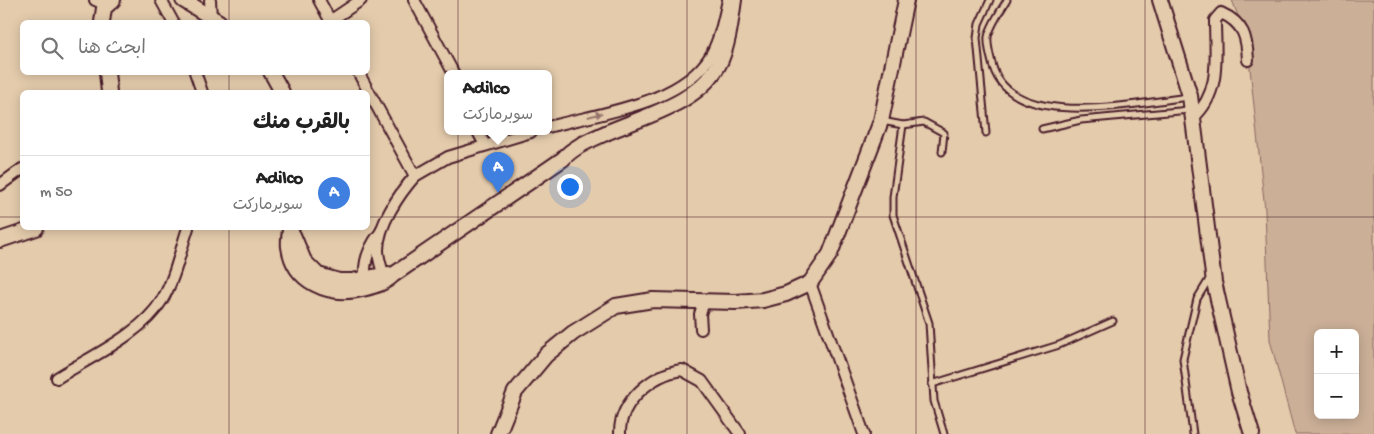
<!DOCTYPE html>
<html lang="ar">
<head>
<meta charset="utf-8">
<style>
  :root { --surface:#fff; --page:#f2f2f2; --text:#222; --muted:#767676; --line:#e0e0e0; --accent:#1f6fb2 }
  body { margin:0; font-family:"Gochi Hand","Playpen Sans Arabic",sans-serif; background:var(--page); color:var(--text); direction:rtl }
  .controls { position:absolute; right:15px; bottom:15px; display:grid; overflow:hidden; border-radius:8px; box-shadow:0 2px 12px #0003 }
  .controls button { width:45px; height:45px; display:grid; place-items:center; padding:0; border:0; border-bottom:1px solid var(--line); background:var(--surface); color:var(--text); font:25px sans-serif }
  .you { position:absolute; left:569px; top:186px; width:18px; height:18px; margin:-12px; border:4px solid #fff; border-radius:50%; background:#1a73e8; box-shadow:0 0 0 8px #1a73e833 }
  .badge { display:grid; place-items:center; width:32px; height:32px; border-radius:50%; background:var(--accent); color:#fff; font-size:16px; font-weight:700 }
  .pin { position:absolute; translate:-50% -41px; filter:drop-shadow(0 1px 2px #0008) }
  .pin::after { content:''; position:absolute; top:26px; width:18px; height:15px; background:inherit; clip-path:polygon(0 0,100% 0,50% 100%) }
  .popup { position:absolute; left:444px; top:70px; width:108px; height:65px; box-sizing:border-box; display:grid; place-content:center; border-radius:8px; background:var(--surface); filter:drop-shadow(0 1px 4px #0005); font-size:16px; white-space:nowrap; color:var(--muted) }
  .popup b { font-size:19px; color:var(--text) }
  .popup::after { content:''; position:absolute; left:50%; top:100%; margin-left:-10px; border:10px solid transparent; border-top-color:var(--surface) }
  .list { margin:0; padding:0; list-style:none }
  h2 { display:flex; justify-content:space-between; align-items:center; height:65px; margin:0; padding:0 20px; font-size:21px }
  h2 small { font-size:16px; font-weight:400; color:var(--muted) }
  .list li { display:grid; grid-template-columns:32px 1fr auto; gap:15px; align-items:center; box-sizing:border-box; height:75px; padding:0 20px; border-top:1px solid var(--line) }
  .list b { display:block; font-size:19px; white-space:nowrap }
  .list p { margin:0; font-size:16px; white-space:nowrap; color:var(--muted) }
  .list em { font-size:16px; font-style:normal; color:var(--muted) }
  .icon { flex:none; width:28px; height:28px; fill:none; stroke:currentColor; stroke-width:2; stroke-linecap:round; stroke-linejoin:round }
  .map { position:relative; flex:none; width:1374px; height:434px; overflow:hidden; direction:ltr }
  .search { position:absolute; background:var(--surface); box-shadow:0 2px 12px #0003; left:20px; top:20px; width:350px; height:55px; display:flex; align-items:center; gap:12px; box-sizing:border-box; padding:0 18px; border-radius:8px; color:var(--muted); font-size:19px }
  .panel { position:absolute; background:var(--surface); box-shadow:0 2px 12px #0003; left:20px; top:90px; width:350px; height:140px; border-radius:8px; direction:rtl }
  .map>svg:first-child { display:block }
  .green { fill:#cbaf97; stroke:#8a6761; fill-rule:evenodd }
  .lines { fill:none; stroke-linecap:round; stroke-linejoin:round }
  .lane-casing { stroke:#4a1f2b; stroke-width:9 }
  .street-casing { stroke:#4a1f2b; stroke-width:14 }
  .secondary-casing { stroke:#4a1f2b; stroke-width:18 }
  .lane { stroke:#e4cbac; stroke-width:5 }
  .street { stroke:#e4cbac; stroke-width:10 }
  .secondary { stroke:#e4cbac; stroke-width:14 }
  .oneway { fill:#97756c }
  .grid { fill:none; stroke:#4a1f2b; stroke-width:1; stroke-opacity:0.55 }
</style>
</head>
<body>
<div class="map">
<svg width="1374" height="434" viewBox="0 0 1374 434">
  <rect width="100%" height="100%" fill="#e4cbac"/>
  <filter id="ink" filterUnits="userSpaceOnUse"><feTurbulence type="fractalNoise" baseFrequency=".02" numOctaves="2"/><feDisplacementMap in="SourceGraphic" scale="10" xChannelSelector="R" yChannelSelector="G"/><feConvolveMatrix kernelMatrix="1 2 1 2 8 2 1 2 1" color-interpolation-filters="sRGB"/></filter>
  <g filter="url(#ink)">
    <path class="green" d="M 1232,0 L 1374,0 L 1374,434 L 1295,434 L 1270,340 L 1265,210 L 1247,40 ZM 1318,333 L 1355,333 L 1355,415 L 1318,415 Z"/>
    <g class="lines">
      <defs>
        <g id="lane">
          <path d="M 1007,0 C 1001,10 990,26 988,37 C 987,46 991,59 993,67 C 1013,132 1140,102 1189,97"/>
          <polyline points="882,121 903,125 924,122 944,133 942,152"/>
          <polyline points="903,125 893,197 893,215 929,323 934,401 944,434"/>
          <polyline points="1042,129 1081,120 1190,110"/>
          <polyline points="986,133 977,38 979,24 990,0"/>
          <polyline points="932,384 1059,345 1113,321"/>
          <polyline points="1193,434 1183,359 1197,299 1211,276"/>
        </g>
        <g id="street">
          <polyline points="95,0 106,5"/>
          <polyline points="161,0 173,22"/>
          <polyline points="210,0 211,18"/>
          <polyline points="319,0 331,22"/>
          <polyline points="414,0 454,74"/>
          <polyline points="330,21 361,0"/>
          <polyline points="195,72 202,92"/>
          <path d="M 358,72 L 415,176 C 399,194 378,225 378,250 C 378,260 383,271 385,281"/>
          <path d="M 1193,118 C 1222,92 1215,55 1215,20 L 1221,13 C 1244,23 1247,38 1248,60"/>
          <path d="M 548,127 C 600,113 682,104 711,55 C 720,39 724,18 728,0"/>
          <polyline points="478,132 485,145"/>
          <polyline points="415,176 448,157 531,132"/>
          <polyline points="0,185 22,169"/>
          <polyline points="810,283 864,434"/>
          <path d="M 366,284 C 362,264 368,248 380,233"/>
          <polyline points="701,329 700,314 704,302"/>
          <path d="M 57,378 C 90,357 142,334 162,300 C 175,279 180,251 188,228"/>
          <path d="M 620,434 C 619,402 652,374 682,370 L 702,381 L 740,434"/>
        </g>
        <g id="secondary">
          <polyline points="183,0 219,22"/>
          <polyline points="1160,0 1190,96 1214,282 1239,392 1252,434"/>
          <polyline points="102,22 104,8 113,0"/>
          <polyline points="107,72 109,92"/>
          <polyline points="271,72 282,92"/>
          <path d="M 290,228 C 290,234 288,240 289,247 C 294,282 329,297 362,289 C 374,286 384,284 393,275 L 563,159 C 574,146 593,139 608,132 C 648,115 702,102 721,60 C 729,41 731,20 734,0"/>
          <polyline points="293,235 304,261 318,275 339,281 352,281 388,274"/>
          <polyline points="0,240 36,228"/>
          <polyline points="498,434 515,392 546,355 573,333 616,306 653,300 736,302 763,300 786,294 810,283 830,254 881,121 906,0"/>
        </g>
      </defs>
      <use href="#lane" class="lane-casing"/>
      <use href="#street" class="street-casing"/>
      <use href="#secondary" class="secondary-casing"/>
      <use href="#lane" class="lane"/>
      <use href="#street" class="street"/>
      <use href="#secondary" class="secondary"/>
    </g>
    <defs><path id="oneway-solid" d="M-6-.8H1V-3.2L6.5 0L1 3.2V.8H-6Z" transform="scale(1.25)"/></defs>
    <use class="oneway" href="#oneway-solid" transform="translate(595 115) rotate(-15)"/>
  </g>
  <path class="grid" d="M 229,0 L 229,22M 458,0 L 458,434M 687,0 L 687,434M 916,0 L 916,434M 1145,0 L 1145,434M 229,72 L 229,92M 0,217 L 22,217M 368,217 L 1374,217M 229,228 L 229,434"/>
</svg>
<div class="controls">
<button>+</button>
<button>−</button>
</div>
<div class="you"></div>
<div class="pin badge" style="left:498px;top:193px;background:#3f7fe0">A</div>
<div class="popup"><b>Adilco</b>سوبرماركت</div>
<div class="search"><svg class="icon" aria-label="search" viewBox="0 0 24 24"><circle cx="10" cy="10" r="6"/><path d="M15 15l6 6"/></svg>ابحث هنا</div>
<section class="panel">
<h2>بالقرب منك<small></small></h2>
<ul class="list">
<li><span class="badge" style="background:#3f7fe0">A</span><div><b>Adilco</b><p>سوبرماركت</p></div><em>50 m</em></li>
</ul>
</section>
</div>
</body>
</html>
